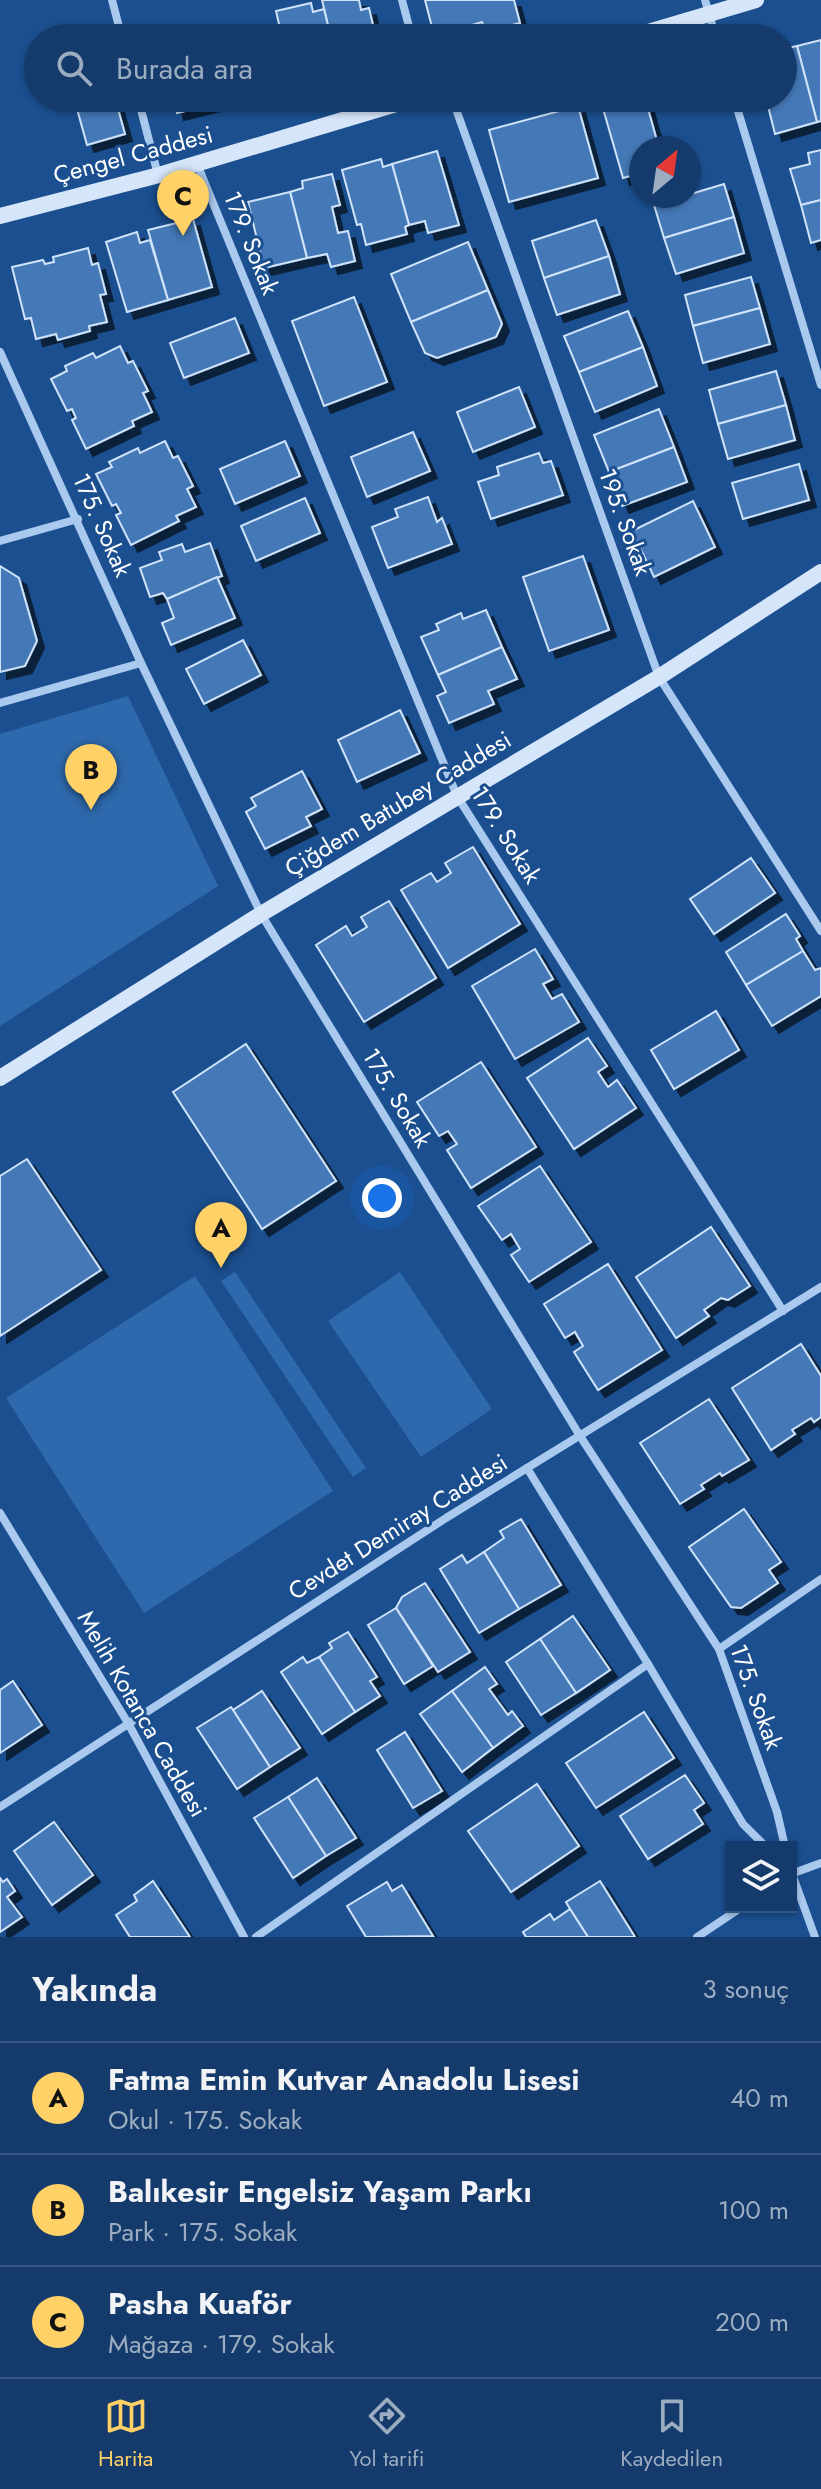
<!DOCTYPE html>
<html lang="tr">
<head>
<meta charset="utf-8">
<style>
  body { margin:0; font-family:Jost,sans-serif; background:#1d4271; color:#f1f3f6 }
  .controls { position:absolute; right:24px; bottom:24px; display:grid; overflow:hidden; border-radius:0px; box-shadow:0 2px 6px #0004 }
  .controls button { width:72px; height:72px; display:grid; place-items:center; padding:0; border:0; border-bottom:2px solid #33557e; background:#143b6b; color:#f1f3f6; font:40px sans-serif }
  .compass { position:absolute; left:629px; top:136px; width:72px; height:72px; border-radius:50%; background:#143b6b; box-shadow:0 2px 6px #0004; rotate:29deg }
  .you { position:absolute; left:382px; top:1198px; width:28px; height:28px; margin:-20px; border:6px solid #fff; border-radius:50%; background:#1a73e8; box-shadow:0 0 0 12px #1a73e833 }
  .badge { display:grid; place-items:center; width:52px; height:52px; border-radius:50%; background:#ffd166; color:#111; font-size:26px; font-weight:700 }
  .pin { position:absolute; translate:-50% -66px; filter:drop-shadow(0 2px 4px #0008) }
  .pin::after { content:''; position:absolute; top:42px; width:28px; height:24px; background:inherit; clip-path:polygon(0 0,100% 0,50% 100%) }
  .list { margin:0; padding:0; list-style:none }
  h2 { display:flex; justify-content:space-between; align-items:center; height:104px; margin:0; padding:0 32px; font-size:34px }
  h2 small { font-size:26px; font-weight:400; color:#9dadc1 }
  .list li { display:grid; grid-template-columns:52px 1fr auto; gap:24px; align-items:center; box-sizing:border-box; height:112px; padding:0 32px; border-top:2px solid #33557e }
  .list b { display:block; font-size:30px; white-space:nowrap }
  .list p { margin:0; font-size:26px; white-space:nowrap; color:#9dadc1 }
  .list em { font-size:26px; font-style:normal; color:#9dadc1 }
  .icon { flex:none; width:44px; height:44px; fill:none; stroke:currentColor; stroke-width:2; stroke-linecap:round; stroke-linejoin:round }
  .map { position:relative; flex:none; width:821px; height:1937px; overflow:hidden }
  .search { position:absolute; background:#143b6b; box-shadow:0 2px 6px #0004; left:24px; right:24px; top:24px; height:88px; display:flex; align-items:center; gap:20px; box-sizing:border-box; padding:0 28px; border-radius:44px; color:#9dadc1; font-size:30px }
  .sheet { height:440px; background:#143b6b }
  nav { display:flex; justify-content:space-around; align-items:center; box-sizing:border-box; height:112px; border-top:2px solid #33557e; background:#143b6b; font-size:22px; color:#9dadc1 }
  nav a { display:grid; justify-items:center; gap:4px }
  nav .on { color:#ffd166 }
  .map>svg:first-child { display:block }
  .green { fill:#2e69ad }
  .building { fill:#4478b7; stroke:#cfe3fa; stroke-width:2; filter:url(#shadow) }
  .lines { fill:none; stroke-linecap:round; stroke-linejoin:round }
  .minor { stroke:#a9c9ee; stroke-width:8 }
  .secondary { stroke:#d6e6fa; stroke-width:16 }
  .labels { text-anchor:middle; stroke-width:6; stroke-linejoin:round; paint-order:stroke }
  .street-label { font-size:24px; fill:#fff; stroke:#1b4f8f }
</style>
</head>
<body>
<div class="map">
<svg width="821" height="1937" viewBox="0 0 821 1937">
  <defs>
    <filter id="shadow"><feDropShadow dx="7" dy="7" stdDeviation="0" flood-color="#0009"/></filter>
  </defs>
  <rect width="100%" height="100%" fill="#1b4f8f"/>
  <g class="green">
    <polygon points="128,696 218,886 0,1026 0,734"/>
    <polygon points="235,1272 366,1468 353,1477 221,1281"/>
    <polygon points="400,1272 492,1409 421,1457 328,1321"/>
    <polygon points="195,1276 333,1491 144,1613 6,1398"/>
  </g>
  <g class="building">
    <polygon points="322,0 359,0 361,10 369,8 376,38 331,38"/>
    <polygon points="425,0 514,0 520,23 485,32 482,22 472,25 475,35 464,38 442,38 439,30 433,31"/>
    <polygon points="311,3 313,12 324,9 331,38 280,38 282,37 276,11"/>
    <polygon points="821,40 821,121 817,122 797,46"/>
    <polygon points="797,46 817,122 775,134 766,98 783,98 783,49"/>
    <polygon points="74,98 115,98 125,134 87,145"/>
    <polygon points="173,98 221,98 222,102 177,113"/>
    <polygon points="626,98 645,98 659,148 641,148 641,173 623,178 602,105"/>
    <polygon points="578,106 598,178 509,202 489,130"/>
    <polygon points="821,150 821,200 801,205 790,169 810,164 808,153"/>
    <polygon points="437,151 459,225 428,233 425,221 409,225 392,164"/>
    <polygon points="381,159 383,167 392,164 409,225 405,227 407,234 366,245 361,224 357,225 342,170"/>
    <polygon points="332,174 340,205 332,207 338,233 348,231 355,261 331,267 327,254 307,258 290,192 303,188 302,181"/>
    <polygon points="724,184 734,217 664,238 654,205"/>
    <polygon points="290,192 307,258 264,268 248,202"/>
    <polygon points="821,200 821,240 811,243 801,205"/>
    <polygon points="734,217 744,253 676,274 664,238"/>
    <polygon points="193,219 212,287 168,300 148,230"/>
    <polygon points="596,220 609,256 544,278 532,241"/>
    <polygon points="137,232 140,243 150,240 168,300 127,312 106,242"/>
    <polygon points="468,242 488,290 411,322 391,274"/>
    <polygon points="88,248 92,265 98,263 106,294 100,295 107,322 89,326 90,331 58,340 56,334 36,339 31,318 25,319 12,267 43,260 45,264 54,262 53,257"/>
    <polygon points="609,256 620,294 557,315 544,278"/>
    <polygon points="751,277 760,308 693,326 685,295"/>
    <polygon points="488,290 502,324 496,337 437,358 425,353 411,322"/>
    <polygon points="354,297 387,382 324,406 292,321"/>
    <polygon points="760,308 770,344 703,363 693,326"/>
    <polygon points="628,311 643,347 579,372 564,336"/>
    <polygon points="235,318 249,353 184,378 170,343"/>
    <polygon points="120,346 128,363 133,361 148,391 143,393 152,412 132,421 134,426 86,449 72,420 76,418 72,409 67,411 51,379 67,371 65,366 93,353 96,358"/>
    <polygon points="643,347 657,386 595,412 579,372"/>
    <polygon points="776,371 786,405 718,424 709,390"/>
    <polygon points="519,387 535,427 473,452 457,412"/>
    <polygon points="786,405 795,440 728,459 718,424"/>
    <polygon points="659,409 674,447 609,472 594,435"/>
    <polygon points="413,432 430,471 367,497 351,457"/>
    <polygon points="165,441 173,458 178,456 193,486 187,489 196,507 176,516 179,521 131,545 116,515 121,513 116,504 112,506 96,474 112,467 109,462 138,448 140,453"/>
    <polygon points="285,441 300,476 235,504 220,469"/>
    <polygon points="674,447 687,482 622,506 609,472"/>
    <polygon points="539,453 543,463 551,461 563,495 491,519 478,482 499,475 497,467"/>
    <polygon points="799,464 809,500 743,519 732,483"/>
    <polygon points="428,497 437,522 442,518 452,544 388,568 372,527 398,517 395,509"/>
    <polygon points="305,498 320,533 256,561 241,526"/>
    <polygon points="693,501 715,547 654,577 632,531"/>
    <polygon points="210,543 222,576 167,599 163,593 150,597 140,568 162,560 159,552 182,544 185,552"/>
    <polygon points="583,556 609,630 549,651 523,577"/>
    <polygon points="0,566 19,578 37,641 25,666 0,672"/>
    <polygon points="217,577 235,618 171,645 162,623 174,618 167,599"/>
    <polygon points="486,610 502,647 438,675 421,637 439,630 436,624 461,613 463,619"/>
    <polygon points="243,640 261,675 204,704 186,669"/>
    <polygon points="502,647 517,679 488,691 494,704 449,723 437,696 446,692 438,675"/>
    <polygon points="400,710 420,753 357,782 338,740"/>
    <polygon points="302,771 322,809 306,817 311,826 265,849 246,812 256,806 251,798"/>
    <polygon points="473,847 520,924 448,968 401,890 431,873 437,882 451,873 445,863"/>
    <polygon points="751,858 775,893 714,934 690,899"/>
    <polygon points="389,901 436,978 364,1022 316,945 346,926 352,936 367,927 361,917"/>
    <polygon points="786,914 800,936 796,939 803,951 746,985 726,952"/>
    <polygon points="535,949 553,979 543,984 552,999 562,994 579,1022 515,1059 472,986"/>
    <polygon points="803,951 815,970 821,968 821,996 772,1026 746,985"/>
    <polygon points="716,1011 739,1050 674,1089 651,1050"/>
    <polygon points="588,1038 607,1066 598,1072 608,1087 617,1080 636,1108 574,1149 527,1078"/>
    <polygon points="246,1044 336,1181 262,1229 173,1092"/>
    <polygon points="481,1062 536,1147 471,1188 447,1150 457,1144 448,1131 439,1136 417,1102"/>
    <polygon points="27,1159 101,1270 0,1336 0,1176"/>
    <polygon points="540,1166 591,1242 529,1282 511,1255 520,1249 511,1234 502,1240 478,1206"/>
    <polygon points="711,1227 750,1286 728,1300 721,1298 704,1310 709,1316 676,1338 636,1277"/>
    <polygon points="608,1264 662,1350 598,1390 574,1352 583,1346 575,1332 565,1338 544,1304"/>
    <polygon points="801,1344 821,1376 821,1417 814,1422 811,1418 792,1430 795,1434 771,1450 732,1388"/>
    <polygon points="709,1399 749,1460 722,1476 720,1473 701,1485 704,1489 680,1504 640,1443"/>
    <polygon points="744,1509 781,1562 769,1570 778,1583 741,1608 731,1607 689,1547"/>
    <polygon points="521,1519 561,1585 519,1609 484,1552 504,1538 500,1531"/>
    <polygon points="484,1552 519,1609 479,1633 440,1569 462,1555 467,1563"/>
    <polygon points="425,1583 470,1652 438,1672 396,1608 402,1597"/>
    <polygon points="396,1608 433,1666 404,1684 368,1625"/>
    <polygon points="573,1616 610,1670 576,1693 540,1639"/>
    <polygon points="348,1632 377,1677 370,1681 380,1696 355,1712 319,1657 332,1648 329,1643"/>
    <polygon points="540,1639 576,1693 541,1715 506,1662"/>
    <polygon points="303,1657 307,1663 319,1657 355,1712 322,1734 281,1672"/>
    <polygon points="485,1667 497,1684 489,1689 508,1715 512,1711 523,1726 493,1748 452,1691"/>
    <polygon points="13,1681 42,1725 0,1753 0,1690"/>
    <polygon points="262,1691 300,1748 270,1767 233,1710"/>
    <polygon points="452,1691 493,1748 462,1772 420,1714"/>
    <polygon points="231,1707 270,1767 237,1789 197,1728"/>
    <polygon points="644,1712 674,1758 596,1808 566,1763"/>
    <polygon points="405,1732 442,1791 413,1808 377,1750"/>
    <polygon points="685,1775 704,1803 694,1810 703,1824 648,1859 620,1816"/>
    <polygon points="317,1778 356,1838 326,1856 288,1797"/>
    <polygon points="537,1784 579,1846 511,1892 468,1831"/>
    <polygon points="288,1797 326,1856 293,1878 254,1818"/>
    <polygon points="54,1822 93,1875 52,1905 14,1851"/>
    <polygon points="0,1878 3,1882 7,1879 15,1891 7,1897 22,1917 0,1932"/>
    <polygon points="153,1881 190,1937 130,1937 116,1915 137,1901 134,1895"/>
    <polygon points="600,1881 635,1937 588,1937 570,1909 566,1902"/>
    <polygon points="387,1882 392,1891 402,1885 433,1936 366,1937 347,1906"/>
    <polygon points="570,1909 588,1937 526,1937 523,1932 550,1914 554,1920"/>
  </g>
  <g class="lines">
    <g class="minor">
      <polyline points="112,0 122,38"/>
      <polyline points="402,0 412,38"/>
      <polyline points="705,0 716,38"/>
      <polyline points="138,98 158,175"/>
      <polyline points="452,98 659,677 821,931"/>
      <polyline points="734,98 821,385"/>
      <polyline points="197,164 457,796 783,1311"/>
      <polyline points="0,352 141,663 261,914 580,1436 719,1649 777,1812 785,1847"/>
      <polyline points="0,541 78,519"/>
      <polyline points="0,703 141,663"/>
      <polyline points="527,1468 648,1664 743,1824 766,1847"/>
      <polyline points="0,1513 128,1723 244,1937"/>
      <polyline points="719,1649 821,1579"/>
      <polyline points="0,1807 446,1518 821,1287"/>
      <polyline points="791,1871 815,1937"/>
      <polyline points="791,1874 821,1863"/>
      <polyline points="256,1937 648,1664"/>
      <polyline points="697,1937 742,1907"/>
    </g>
    <g class="secondary">
      <polyline points="628,38 756,0"/>
      <polyline points="0,216 159,175 416,98"/>
      <polyline points="0,1078 261,914 659,677 821,572"/>
    </g>
  </g>
  <g class="labels">
    <g class="street-label">
      <text transform="translate(133 155) rotate(-15)" y="8">Çengel Caddesi</text>
      <text transform="translate(251 243) rotate(68)" y="8">179. Sokak</text>
      <text transform="translate(625 522) rotate(70)" y="8">195. Sokak</text>
      <text transform="translate(102 525) rotate(66)" y="8">175. Sokak</text>
      <text transform="translate(398 804) rotate(-31)" y="8">Çiğdem Batubey Caddesi</text>
      <text transform="translate(506 835) rotate(58)" y="8">179. Sokak</text>
      <text transform="translate(397 1098) rotate(59)" y="8">175. Sokak</text>
      <text transform="translate(398 1527) rotate(-32)" y="8">Cevdet Demiray Caddesi</text>
      <text transform="translate(756 1697) rotate(70)" y="8">175. Sokak</text>
      <text transform="translate(142 1714) rotate(60)" y="8">Melih Kotanca Caddesi</text>
    </g>
  </g>
</svg>
<div class="controls">
<button><svg class="icon" aria-label="layers" viewBox="0 0 24 24"><path d="M12 4l9 5-9 5-9-5zM3 14l9 5 9-5"/></svg></button>
</div>
<svg class="compass" viewBox="-18 -18 36 36"><path d="M0-13l5 13h-10z" fill="#e53935"/><path d="M0 13l5-13h-10z" fill="#9dadc1"/></svg>
<div class="you"></div>
<div class="pin badge" style="left:221px;top:1268px">A</div>
<div class="pin badge" style="left:91px;top:810px">B</div>
<div class="pin badge" style="left:183px;top:236px">C</div>
<div class="search"><svg class="icon" aria-label="search" viewBox="0 0 24 24"><circle cx="10" cy="10" r="6"/><path d="M15 15l6 6"/></svg>Burada ara</div>
</div>
<section class="sheet">
<h2>Yakında<small>3 sonuç</small></h2>
<ul class="list">
<li><span class="badge">A</span><div><b>Fatma Emin Kutvar Anadolu Lisesi</b><p>Okul · 175. Sokak</p></div><em>40 m</em></li>
<li><span class="badge">B</span><div><b>Balıkesir Engelsiz Yaşam Parkı</b><p>Park · 175. Sokak</p></div><em>100 m</em></li>
<li><span class="badge">C</span><div><b>Pasha Kuaför</b><p>Mağaza · 179. Sokak</p></div><em>200 m</em></li>
</ul>
</section>
<nav>
<a class="on"><svg class="icon" aria-label="map" viewBox="0 0 24 24"><path d="M3 6l6-2 6 2 6-2v14l-6 2-6-2-6 2zM9 4v14M15 6v14"/></svg>Harita</a>
<a><svg class="icon" aria-label="directions" viewBox="0 0 24 24"><path d="M12 3l9 9-9 9-9-9zM9 14v-3h6M13 9l2 2-2 2"/></svg>Yol tarifi</a>
<a><svg class="icon" aria-label="saved" viewBox="0 0 24 24"><path d="M7 4h10v16l-5-4-5 4z"/></svg>Kaydedilen</a>
</nav>
</body>
</html>
